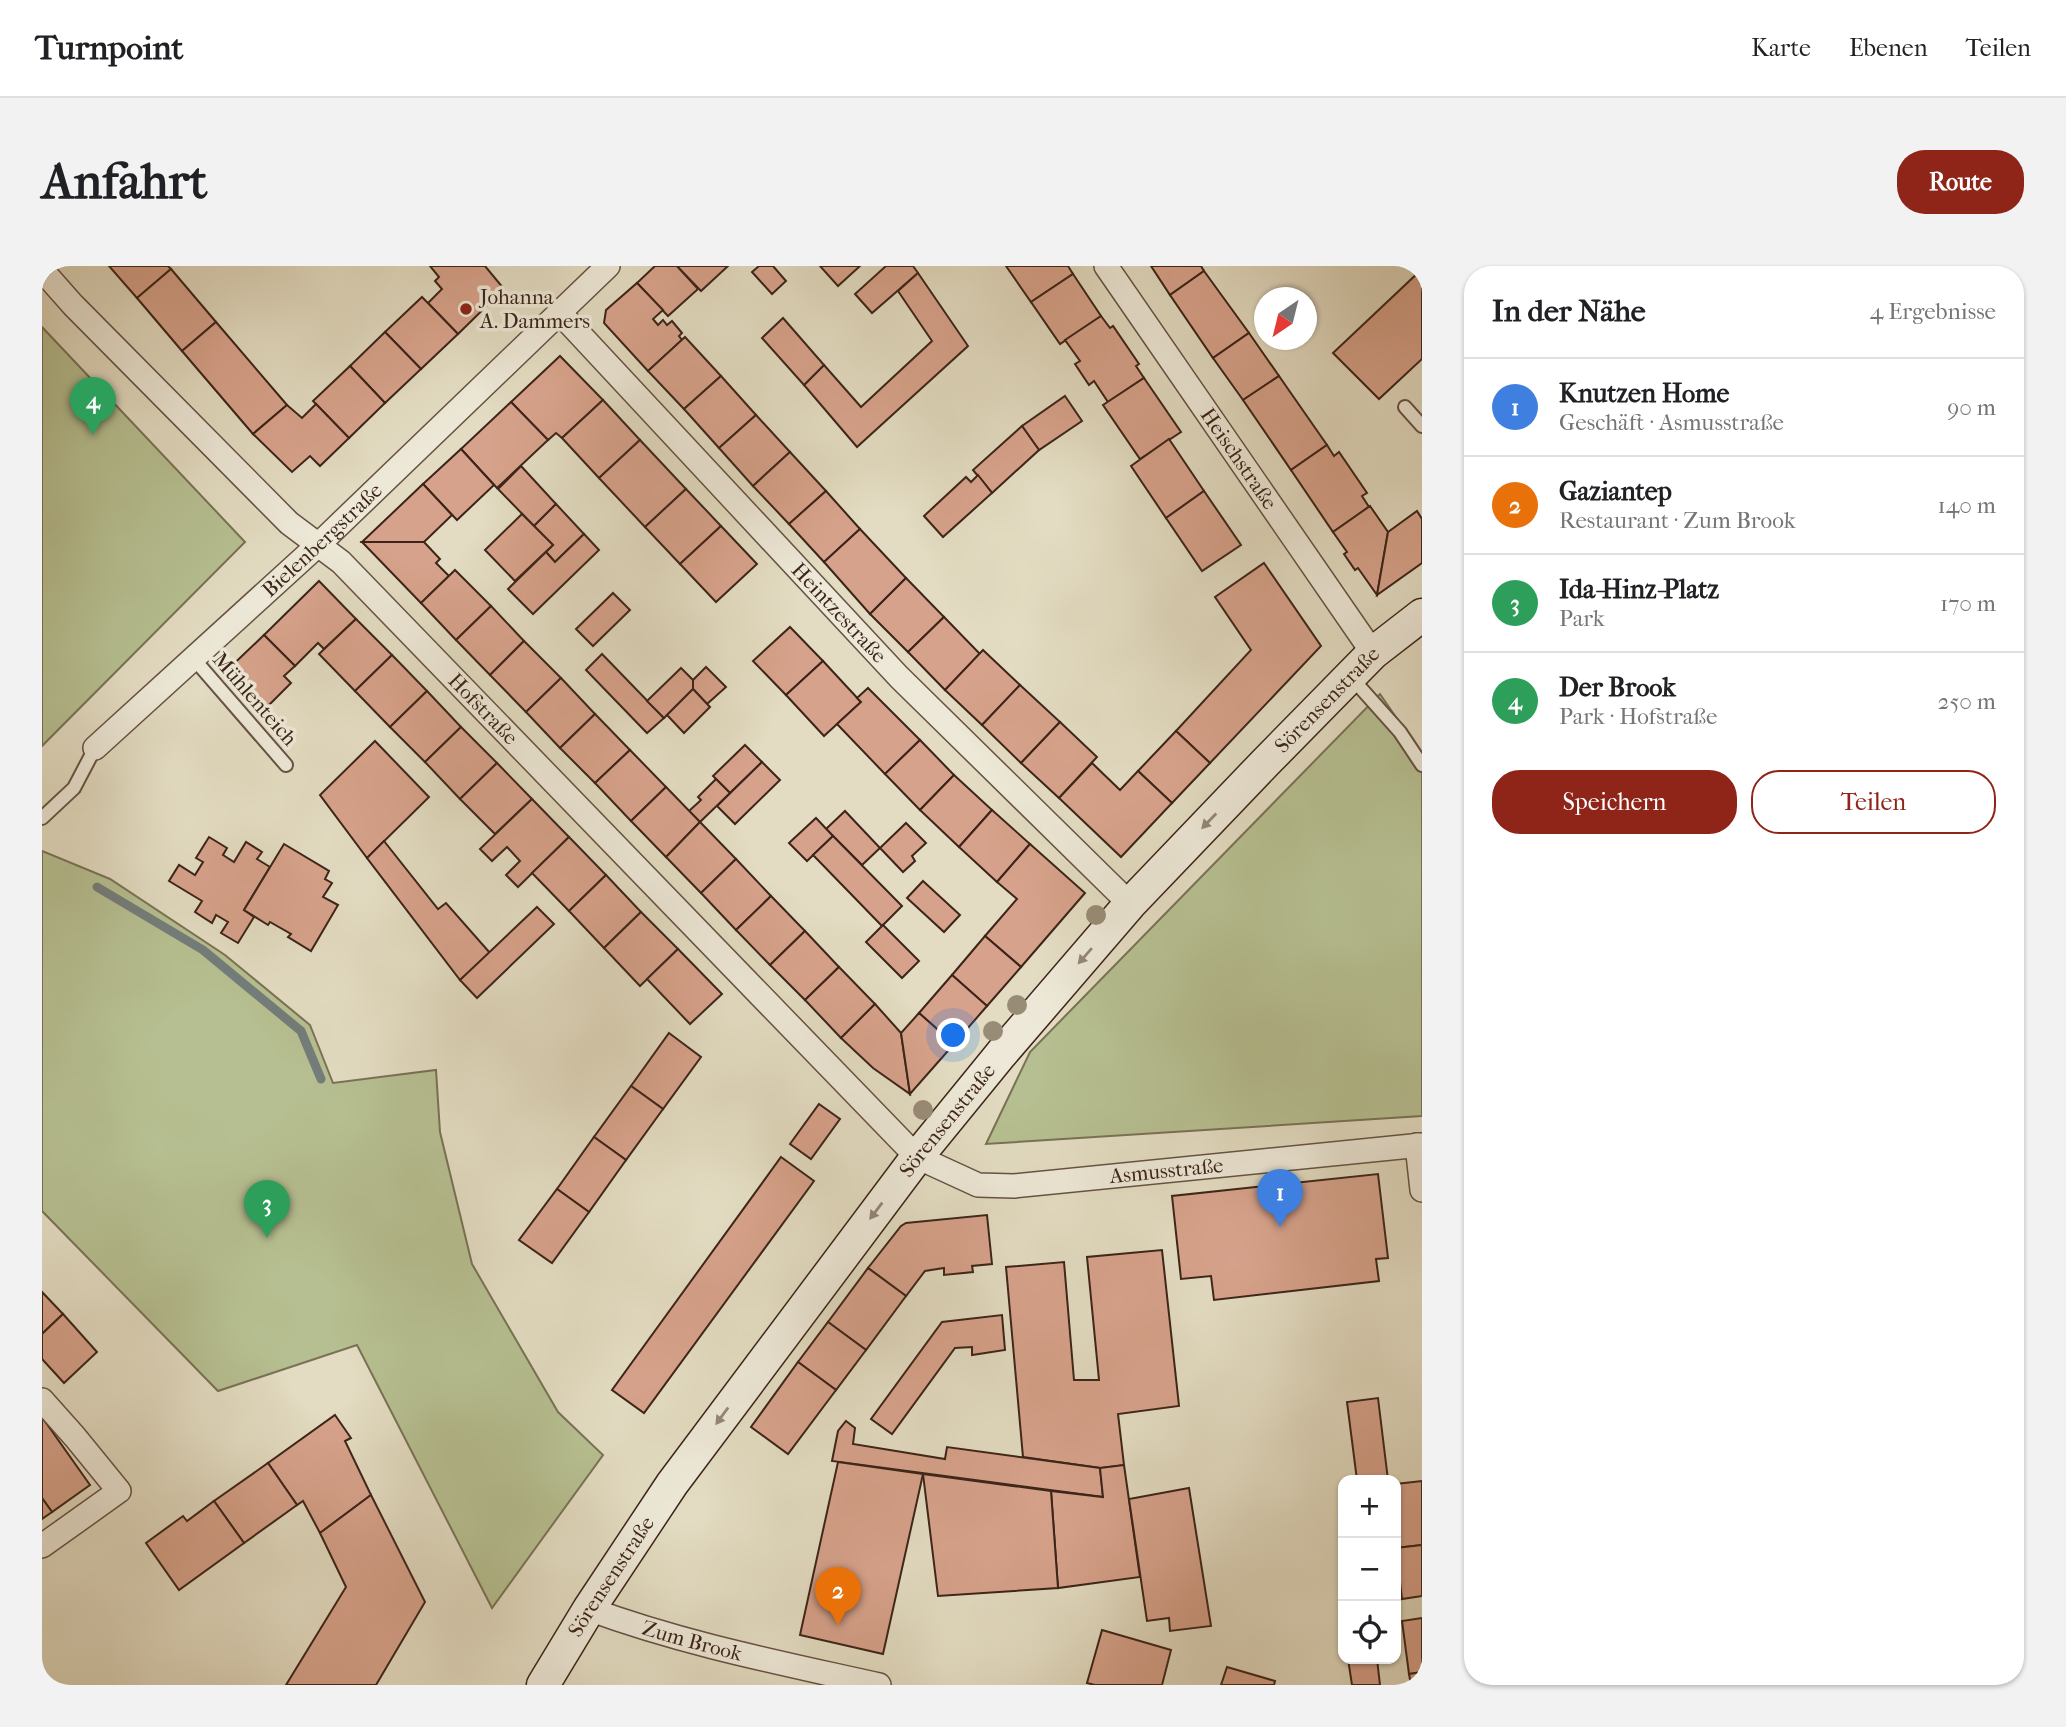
<!DOCTYPE html>
<html lang="de">
<head>
<meta charset="utf-8">
<style>
  body { margin:0; font-family:"IM FELL French Canon",serif; background:#f2f2f2; color:#202124 }
  .controls { position:absolute; right:21px; bottom:21px; display:grid; overflow:hidden; border-radius:14px; box-shadow:0 2px 5px #0004 }
  .controls button { width:63px; height:63px; display:grid; place-items:center; padding:0; border:0; border-bottom:2px solid #e0e0e0; background:#fff; color:#202124; font:35px sans-serif }
  .compass { position:absolute; left:1212px; top:21px; width:63px; height:63px; border-radius:50%; background:#fff; box-shadow:0 2px 5px #0004; rotate:215deg }
  .you { position:absolute; left:912px; top:770px; width:24px; height:24px; margin:-18px; border:5px solid #fff; border-radius:50%; background:#1a73e8; box-shadow:0 0 0 10px #1a73e833 }
  .badge { display:grid; place-items:center; width:46px; height:46px; border-radius:50%; background:#8f2418; color:#fff; font-size:23px; font-weight:700 }
  .pin { position:absolute; translate:-50% -58px; filter:drop-shadow(0 2px 4px #0008) }
  .pin::after { content:''; position:absolute; top:37px; width:24px; height:21px; background:inherit; clip-path:polygon(0 0,100% 0,50% 100%) }
  .list { margin:0; padding:0; list-style:none }
  h2 { display:flex; justify-content:space-between; align-items:center; height:91px; margin:0; padding:0 28px; font-size:30px }
  h2 small { font-size:23px; font-weight:400; color:#757577 }
  .list li { display:grid; grid-template-columns:46px 1fr auto; gap:21px; align-items:center; box-sizing:border-box; height:98px; padding:0 28px; border-top:2px solid #e0e0e0 }
  .list b { display:block; font-size:26px; white-space:nowrap }
  .list p { margin:0; font-size:23px; white-space:nowrap; color:#757577 }
  .list em { font-size:23px; font-style:normal; color:#757577 }
  .actions { display:flex; gap:14px; padding:21px 28px }
  .actions a { flex:1; padding:16px 0; border:2px solid #8f2418; border-radius:28px; text-align:center; font-size:24px; color:#8f2418 }
  .actions .main { background:#8f2418; color:#fff }
  .icon { flex:none; width:38px; height:38px; fill:none; stroke:currentColor; stroke-width:2; stroke-linecap:round; stroke-linejoin:round }
  .map { position:relative; flex:none; width:1380px; height:1419px; overflow:hidden; border-radius:28px }
  header { display:flex; align-items:center; gap:42px; box-sizing:border-box; height:98px; padding:0 35px; background:#fff; border-bottom:2px solid #e0e0e0 }
  header strong { font-size:33px }
  nav { display:flex; gap:38px; margin-inline-start:auto; font-size:24px }
  .intro { display:flex; align-items:center; justify-content:space-between; box-sizing:border-box; height:168px; padding:0 42px }
  h1 { margin:0; font-size:49px }
  .button { padding:18px 32px; border-radius:28px; background:#8f2418; color:#fff; font-size:24px; font-weight:700 }
  main { display:flex; gap:42px; padding:0 42px }
  aside { flex:1; background:#fff; border-radius:28px; box-shadow:0 2px 5px #0004 }
  .map>svg:first-child { display:block }
  .green { fill:#b6bf91; stroke:#797255; stroke-width:2 }
  .lines { fill:none; stroke-linecap:round; stroke-linejoin:round }
  .stream { stroke:#737d7b; stroke-width:9 }
  .building { fill:#d7a28b; stroke:#3c2419; stroke-width:2 }
  .service-casing { stroke:#665243; stroke-width:16 }
  .minor-casing { stroke:#665243; stroke-width:26 }
  .secondary-casing { stroke:#3c2419; stroke-width:35 }
  .service { stroke:#ede8d7; stroke-width:12 }
  .minor { stroke:#ede8d7; stroke-width:23 }
  .secondary { stroke:#ede8d7; stroke-width:32 }
  .tree { fill:#988c76 }
  .oneway { fill:#948678 }
  .poi-dot { fill:#8f2418; stroke:#ede8d7; stroke-width:2.5 }
  .labels { text-anchor:middle; stroke-width:7; stroke-linejoin:round; paint-order:stroke }
  .poi-label { font-size:21px; fill:#3c2419; stroke:#ede8d7; text-anchor:start }
  .street-label { font-size:21px; fill:#3c2419; stroke:#ede8d7 }
</style>
</head>
<body>
<header>
<strong>Turnpoint</strong>
<nav><a>Karte</a><a>Ebenen</a><a>Teilen</a></nav>
</header>
<div class="intro"><h1>Anfahrt</h1><a class="button">Route</a></div>
<main>
<div class="map">
<svg width="1380" height="1419" viewBox="0 0 1380 1419">
  <rect width="100%" height="100%" fill="#e3dcc2"/>
  <filter id="stains"><feTurbulence type="fractalNoise" baseFrequency=".00286" numOctaves="4"/><feColorMatrix values="0 0 0 0 .2 0 0 0 0 .09 0 0 0 0 .02 0 0 0 .5 -.17"/></filter>
  <radialGradient id="worn" r=".72"><stop offset=".6" stop-color="#630" stop-opacity="0"/><stop offset="1" stop-color="#630" stop-opacity=".3"/></radialGradient>
  <g class="green">
    <polygon points="0,61 203,276 0,480"/>
    <polygon points="1338,428 1380,489 1380,850 944,878 988,786"/>
    <polygon points="0,585 68,613 183,689 268,759 291,817 394,804 398,866 430,998 516,1146 561,1189 450,1342 315,1079 176,1125 0,945"/>
  </g>
  <g class="lines">
    <polyline class="stream" points="55,621 161,684 259,765 279,813"/>
  </g>
  <g class="building">
    <polygon points="67,0 126,0 129,3 95,32"/>
    <polygon points="388,0 443,0 462,23 416,68 386,37 400,23 393,15 397,11"/>
    <polygon points="613,0 635,0 656,23 626,50 595,17"/>
    <polygon points="635,0 686,0 659,25"/>
    <polygon points="717,0 731,0 744,15 730,28 710,6"/>
    <polygon points="778,0 818,0 796,20"/>
    <polygon points="844,0 871,0 876,7 830,47 813,28"/>
    <polygon points="964,0 1026,0 1031,8 989,36"/>
    <polygon points="1109,0 1159,0 1162,5 1128,29"/>
    <polygon points="129,3 174,56 140,85 95,32"/>
    <polygon points="1380,3 1380,93 1337,133 1291,87"/>
    <polygon points="1162,5 1207,67 1171,92 1128,29"/>
    <polygon points="876,7 926,80 815,181 762,119 782,99 819,141 890,75 856,25"/>
    <polygon points="1031,8 1059,50 1018,78 989,36"/>
    <polygon points="595,17 621,44 611,53 616,59 621,54 625,59 630,55 640,67 637,70 640,74 606,105 562,57 564,44"/>
    <polygon points="380,31 416,68 379,103 343,66"/>
    <polygon points="1059,50 1068,62 1071,60 1097,98 1094,100 1102,112 1066,136 1052,115 1047,119 1033,98 1038,95 1023,74"/>
    <polygon points="741,52 782,99 762,119 720,72"/>
    <polygon points="174,56 245,139 211,168 140,85"/>
    <polygon points="343,66 379,103 343,137 308,100"/>
    <polygon points="1207,67 1237,110 1201,134 1171,92"/>
    <polygon points="643,71 679,110 642,143 606,105"/>
    <polygon points="518,90 561,134 520,172 514,167 506,174 469,136"/>
    <polygon points="308,100 343,137 307,172 271,135"/>
    <polygon points="679,110 714,149 677,182 642,143"/>
    <polygon points="1237,110 1285,179 1249,204 1201,134"/>
    <polygon points="1102,112 1139,166 1098,193 1061,139"/>
    <polygon points="1023,130 1040,155 997,184 980,160"/>
    <polygon points="561,134 598,174 557,212 520,172"/>
    <polygon points="469,136 506,174 455,222 419,183"/>
    <polygon points="274,138 307,172 278,200 268,190 250,206 211,168 245,139 260,152"/>
    <polygon points="714,149 748,186 711,220 677,182"/>
    <polygon points="980,160 997,184 950,227 931,204"/>
    <polygon points="1127,173 1162,225 1124,252 1089,200"/>
    <polygon points="598,174 644,223 603,261 557,212"/>
    <polygon points="1285,179 1292,190 1297,186 1325,227 1320,230 1327,241 1291,266 1249,204"/>
    <polygon points="419,183 452,219 415,254 381,218"/>
    <polygon points="748,186 784,225 747,258 711,220"/>
    <polygon points="479,200 514,238 492,260 456,223"/>
    <polygon points="936,209 950,227 901,271 882,250 924,211 929,216"/>
    <polygon points="381,218 410,249 382,276 320,276"/>
    <polygon points="644,223 679,260 638,298 603,261"/>
    <polygon points="784,225 818,263 782,296 747,258"/>
    <polygon points="1162,225 1199,279 1160,305 1124,252"/>
    <polygon points="514,238 542,268 513,296 504,286 511,279 492,260"/>
    <polygon points="1328,240 1346,266 1335,329 1316,302 1313,304 1302,288 1305,286 1291,266"/>
    <polygon points="1375,245 1380,253 1380,297 1335,329 1346,266"/>
    <polygon points="480,248 511,279 473,315 443,284"/>
    <polygon points="679,260 715,298 674,336 638,298"/>
    <polygon points="818,263 864,312 828,348 782,296"/>
    <polygon points="542,268 557,284 491,348 466,323 504,286 513,296"/>
    <polygon points="320,276 382,276 398,293 394,297 407,310 379,337"/>
    <polygon points="1222,297 1279,380 1168,497 1134,465 1209,384 1173,331"/>
    <polygon points="413,304 449,340 414,374 379,337"/>
    <polygon points="864,312 902,351 866,386 828,348"/>
    <polygon points="277,315 314,353 282,383 276,377 253,400 222,369"/>
    <polygon points="571,327 588,344 551,380 534,363"/>
    <polygon points="449,340 482,375 448,409 414,374"/>
    <polygon points="902,351 938,388 903,424 866,386"/>
    <polygon points="314,353 350,389 313,425 277,388"/>
    <polygon points="748,361 781,395 744,429 711,395"/>
    <polygon points="222,369 253,400 242,410 249,417 219,447 181,408"/>
    <polygon points="482,375 519,412 484,446 448,409"/>
    <polygon points="941,384 978,419 940,459 903,424"/>
    <polygon points="560,388 622,452 605,467 544,404"/>
    <polygon points="350,389 385,425 348,461 313,425"/>
    <polygon points="781,395 819,436 782,470 744,429"/>
    <polygon points="664,401 684,421 665,438 651,423 651,414"/>
    <polygon points="639,402 651,414 651,423 622,452 605,435"/>
    <polygon points="519,412 553,448 518,482 484,446"/>
    <polygon points="978,419 1018,456 979,497 940,459"/>
    <polygon points="826,422 878,474 843,508 795,458 819,436 815,432"/>
    <polygon points="651,423 668,441 642,467 625,449"/>
    <polygon points="385,425 419,461 383,496 348,461"/>
    <polygon points="553,448 588,484 553,517 518,482"/>
    <polygon points="1018,456 1055,491 1017,532 979,497"/>
    <polygon points="419,461 455,497 418,533 383,496"/>
    <polygon points="1134,465 1168,497 1130,537 1096,505"/>
    <polygon points="878,474 912,509 878,544 843,508"/>
    <polygon points="333,475 387,531 325,592 278,529"/>
    <polygon points="703,479 720,496 688,527 671,510"/>
    <polygon points="588,484 624,521 589,555 553,517"/>
    <polygon points="720,496 738,514 693,558 675,540"/>
    <polygon points="455,497 490,533 453,568 418,533"/>
    <polygon points="1050,497 1078,524 1096,505 1130,537 1079,591 1017,532"/>
    <polygon points="912,509 950,544 917,581 878,544"/>
    <polygon points="674,513 688,527 658,556 647,545 659,534 656,531"/>
    <polygon points="624,521 658,556 624,591 589,555"/>
    <polygon points="490,533 527,571 476,621 464,609 478,595 465,581 450,595 438,583"/>
    <polygon points="950,544 988,578 955,616 917,581"/>
    <polygon points="803,545 838,582 820,599 784,563"/>
    <polygon points="774,552 791,570 765,595 747,577"/>
    <polygon points="658,556 694,593 659,627 624,591"/>
    <polygon points="864,557 884,577 870,590 873,595 861,606 838,582"/>
    <polygon points="791,570 860,640 840,660 771,589"/>
    <polygon points="167,571 185,582 181,589 192,596 204,576 220,586 215,593 228,601 202,644 212,651 196,677 179,667 186,656 174,649 170,657 153,646 160,635 127,615 137,599 153,609 161,596 154,592"/>
    <polygon points="527,571 564,609 527,645 490,607"/>
    <polygon points="342,575 396,643 404,637 448,687 418,714 325,592"/>
    <polygon points="242,578 287,605 283,613 290,617 281,631 296,639 269,685 246,671 249,668 228,656 226,659 202,644"/>
    <polygon points="988,578 1043,627 979,701 943,670 975,633 955,616"/>
    <polygon points="694,593 729,630 694,664 659,627"/>
    <polygon points="564,609 599,646 562,682 527,645"/>
    <polygon points="881,615 918,649 902,666 865,632"/>
    <polygon points="729,630 763,665 728,699 694,664"/>
    <polygon points="495,641 512,658 435,732 418,714"/>
    <polygon points="599,646 636,683 598,720 562,682"/>
    <polygon points="841,659 877,695 860,712 824,676"/>
    <polygon points="763,665 797,701 763,734 728,699"/>
    <polygon points="943,670 979,701 945,740 910,709"/>
    <polygon points="636,683 680,728 648,758 605,713"/>
    <polygon points="797,701 833,738 799,772 763,734"/>
    <polygon points="910,709 945,740 912,778 877,747"/>
    <polygon points="833,738 859,767 868,828 831,802 799,772"/>
    <polygon points="877,747 912,778 868,828 859,767"/>
    <polygon points="627,767 659,791 621,843 589,820"/>
    <polygon points="589,820 621,843 584,894 552,871"/>
    <polygon points="777,838 798,853 769,893 748,878"/>
    <polygon points="552,871 584,894 547,946 515,923"/>
    <polygon points="739,891 772,915 602,1147 570,1124"/>
    <polygon points="1336,908 1346,992 1334,993 1337,1015 1172,1034 1169,1010 1139,1013 1130,930"/>
    <polygon points="515,923 547,946 510,997 477,974"/>
    <polygon points="945,949 950,998 930,1000 931,1006 902,1009 902,1002 883,1005 864,1030 826,1002 859,960 864,957"/>
    <polygon points="1120,984 1137,1140 1076,1148 1082,1199 1058,1202 981,1191 964,1001 1022,996 1032,1114 1057,1114 1045,991"/>
    <polygon points="826,1002 864,1030 824,1084 786,1056"/>
    <polygon points="0,1026 21,1048 0,1068"/>
    <polygon points="21,1048 55,1086 22,1117 0,1093 0,1068"/>
    <polygon points="960,1049 963,1084 930,1089 930,1081 913,1082 850,1168 829,1153 900,1056"/>
    <polygon points="786,1056 824,1084 794,1124 756,1096"/>
    <polygon points="756,1096 794,1124 746,1188 709,1161"/>
    <polygon points="1336,1132 1346,1214 1315,1214 1305,1136"/>
    <polygon points="293,1149 309,1172 303,1175 329,1229 278,1267 261,1235 255,1239 226,1197"/>
    <polygon points="0,1151 48,1219 10,1246 0,1232"/>
    <polygon points="804,1155 813,1162 811,1178 903,1193 905,1181 1058,1202 1061,1231 790,1195 796,1165"/>
    <polygon points="796,1196 881,1208 841,1388 758,1369"/>
    <polygon points="226,1197 255,1239 202,1277 172,1235"/>
    <polygon points="1082,1199 1098,1311 1016,1322 1009,1225 1061,1231 1058,1202"/>
    <polygon points="881,1208 1009,1225 1016,1322 896,1330"/>
    <polygon points="1380,1215 1380,1279 1354,1282 1354,1218"/>
    <polygon points="1147,1222 1169,1360 1128,1365 1127,1352 1105,1355 1087,1233"/>
    <polygon points="329,1229 383,1336 334,1419 244,1419 304,1321 278,1267"/>
    <polygon points="0,1232 10,1246 0,1253"/>
    <polygon points="172,1235 202,1277 137,1324 104,1277 141,1250 145,1255"/>
    <polygon points="1380,1279 1380,1330 1360,1333 1354,1282"/>
    <polygon points="1380,1352 1380,1406 1367,1408 1360,1355"/>
    <polygon points="1060,1364 1129,1384 1120,1419 1053,1419 1045,1417"/>
    <polygon points="1306,1393 1335,1393 1338,1419 1310,1419"/>
    <polygon points="1185,1401 1233,1415 1232,1419 1179,1419"/>
    <polygon points="1380,1406 1380,1419 1369,1419 1367,1408"/>
  </g>
  <g class="lines">
    <defs>
      <g id="service">
        <polyline points="1363,141 1380,160"/>
        <polyline points="152,393 244,499"/>
        <polyline points="1308,410 1358,466 1380,499"/>
        <polyline points="0,552 32,522 53,482"/>
      </g>
      <g id="minor">
        <path id="s1" d="M1064,0L1331,387"/>
        <path id="s2" d="M0,4L31,39L247,257L299,296L875,891L936,919L972,920L1380,879"/>
        <path id="s3" d="M517,46L857,411L1088,638"/>
        <path id="s4" d="M53,482L276,279L566,0"/>
        <polyline points="1375,879 1380,924"/>
        <polyline points="0,1134 33,1171 77,1225 0,1280"/>
        <path id="s5" d="M547,1343C642,1378 739,1397 837,1419"/>
      </g>
      <g id="secondary">
        <path id="s6" d="M501,1419L547,1343L630,1218L875,891L959,788L1088,638L1223,497L1331,387L1380,349"/>
      </g>
    </defs>
    <use href="#service" class="service-casing"/>
    <use href="#minor" class="minor-casing"/>
    <use href="#secondary" class="secondary-casing"/>
    <use href="#service" class="service"/>
    <use href="#minor" class="minor"/>
    <use href="#secondary" class="secondary"/>
  </g>
  <g class="tree">
    <circle cx="1054" cy="649" r="10"/>
    <circle cx="975" cy="739" r="10"/>
    <circle cx="951" cy="765" r="10"/>
    <circle cx="881" cy="844" r="10"/>
  </g>
  <defs><path id="oneway-solid" d="M-6-.8H1V-3.2L6.5 0L1 3.2V.8H-6Z" transform="scale(1.75)"/></defs>
  <g class="oneway">
    <use href="#oneway-solid" transform="translate(1167 555) rotate(134)"/>
    <use href="#oneway-solid" transform="translate(1043 690) rotate(131)"/>
    <use href="#oneway-solid" transform="translate(834 945) rotate(127)"/>
    <use href="#oneway-solid" transform="translate(680 1150) rotate(126)"/>
  </g>
  <circle class="poi-dot" cx="424" cy="43" r="7"/>
  <g class="labels">
    <g class="poi-label">
      <text x="438" y="38">Johanna<tspan x="438" dy="24">A. Dammers</tspan></text>
    </g>
    <g class="street-label">
      <text dy="7" stroke="none"><textPath href="#s1" startOffset="234">Heischstraße</textPath></text>
      <text dy="7" stroke="none"><textPath href="#s4" startOffset="308">Bielenbergstraße</textPath></text>
      <text dy="7" stroke="none"><textPath href="#s3" startOffset="411">Heintzestraße</textPath></text>
      <text transform="translate(213 433) rotate(49)" y="7">Mühlenteich</text>
      <text dy="7" stroke="none"><textPath href="#s6" startOffset="1262">Sörensenstraße</textPath></text>
      <text dy="7" stroke="none"><textPath href="#s2" startOffset="623">Hofstraße</textPath></text>
      <text dy="7" stroke="none"><textPath href="#s6" startOffset="695">Sörensenstraße</textPath></text>
      <text dy="7" stroke="none"><textPath href="#s2" startOffset="1503">Asmusstraße</textPath></text>
      <text dy="7" stroke="none"><textPath href="#s6" startOffset="128">Sörensenstraße</textPath></text>
      <text dy="7" stroke="none"><textPath href="#s5" startOffset="108">Zum Brook</textPath></text>
    </g>
  </g>
  <rect width="100%" height="100%" filter="url(#stains)"/>
  <rect width="100%" height="100%" fill="url(#worn)"/>
</svg>
<div class="controls">
<button>+</button>
<button>−</button>
<button><svg class="icon" aria-label="locate" viewBox="0 0 24 24"><circle cx="12" cy="12" r="6"/><path d="M12 2v4M12 18v4M2 12h4M18 12h4"/></svg></button>
</div>
<svg class="compass" viewBox="-18 -18 36 36"><path d="M0-13l5 13h-10z" fill="#e53935"/><path d="M0 13l5-13h-10z" fill="#757577"/></svg>
<div class="you"></div>
<div class="pin badge" style="left:1238px;top:961px;background:#3f7fe0">1</div>
<div class="pin badge" style="left:796px;top:1359px;background:#e8710a">2</div>
<div class="pin badge" style="left:225px;top:972px;background:#2e9e5b">3</div>
<div class="pin badge" style="left:51px;top:169px;background:#2e9e5b">4</div>
</div>
<aside>
<h2>In der Nähe<small>4 Ergebnisse</small></h2>
<ul class="list">
<li><span class="badge" style="background:#3f7fe0">1</span><div><b>Knutzen Home</b><p>Geschäft · Asmusstraße</p></div><em>90 m</em></li>
<li><span class="badge" style="background:#e8710a">2</span><div><b>Gaziantep</b><p>Restaurant · Zum Brook</p></div><em>140 m</em></li>
<li><span class="badge" style="background:#2e9e5b">3</span><div><b>Ida-Hinz-Platz</b><p>Park</p></div><em>170 m</em></li>
<li><span class="badge" style="background:#2e9e5b">4</span><div><b>Der Brook</b><p>Park · Hofstraße</p></div><em>250 m</em></li>
</ul>
<div class="actions"><a class="main">Speichern</a><a>Teilen</a></div>
</aside>
</main>
</body>
</html>
